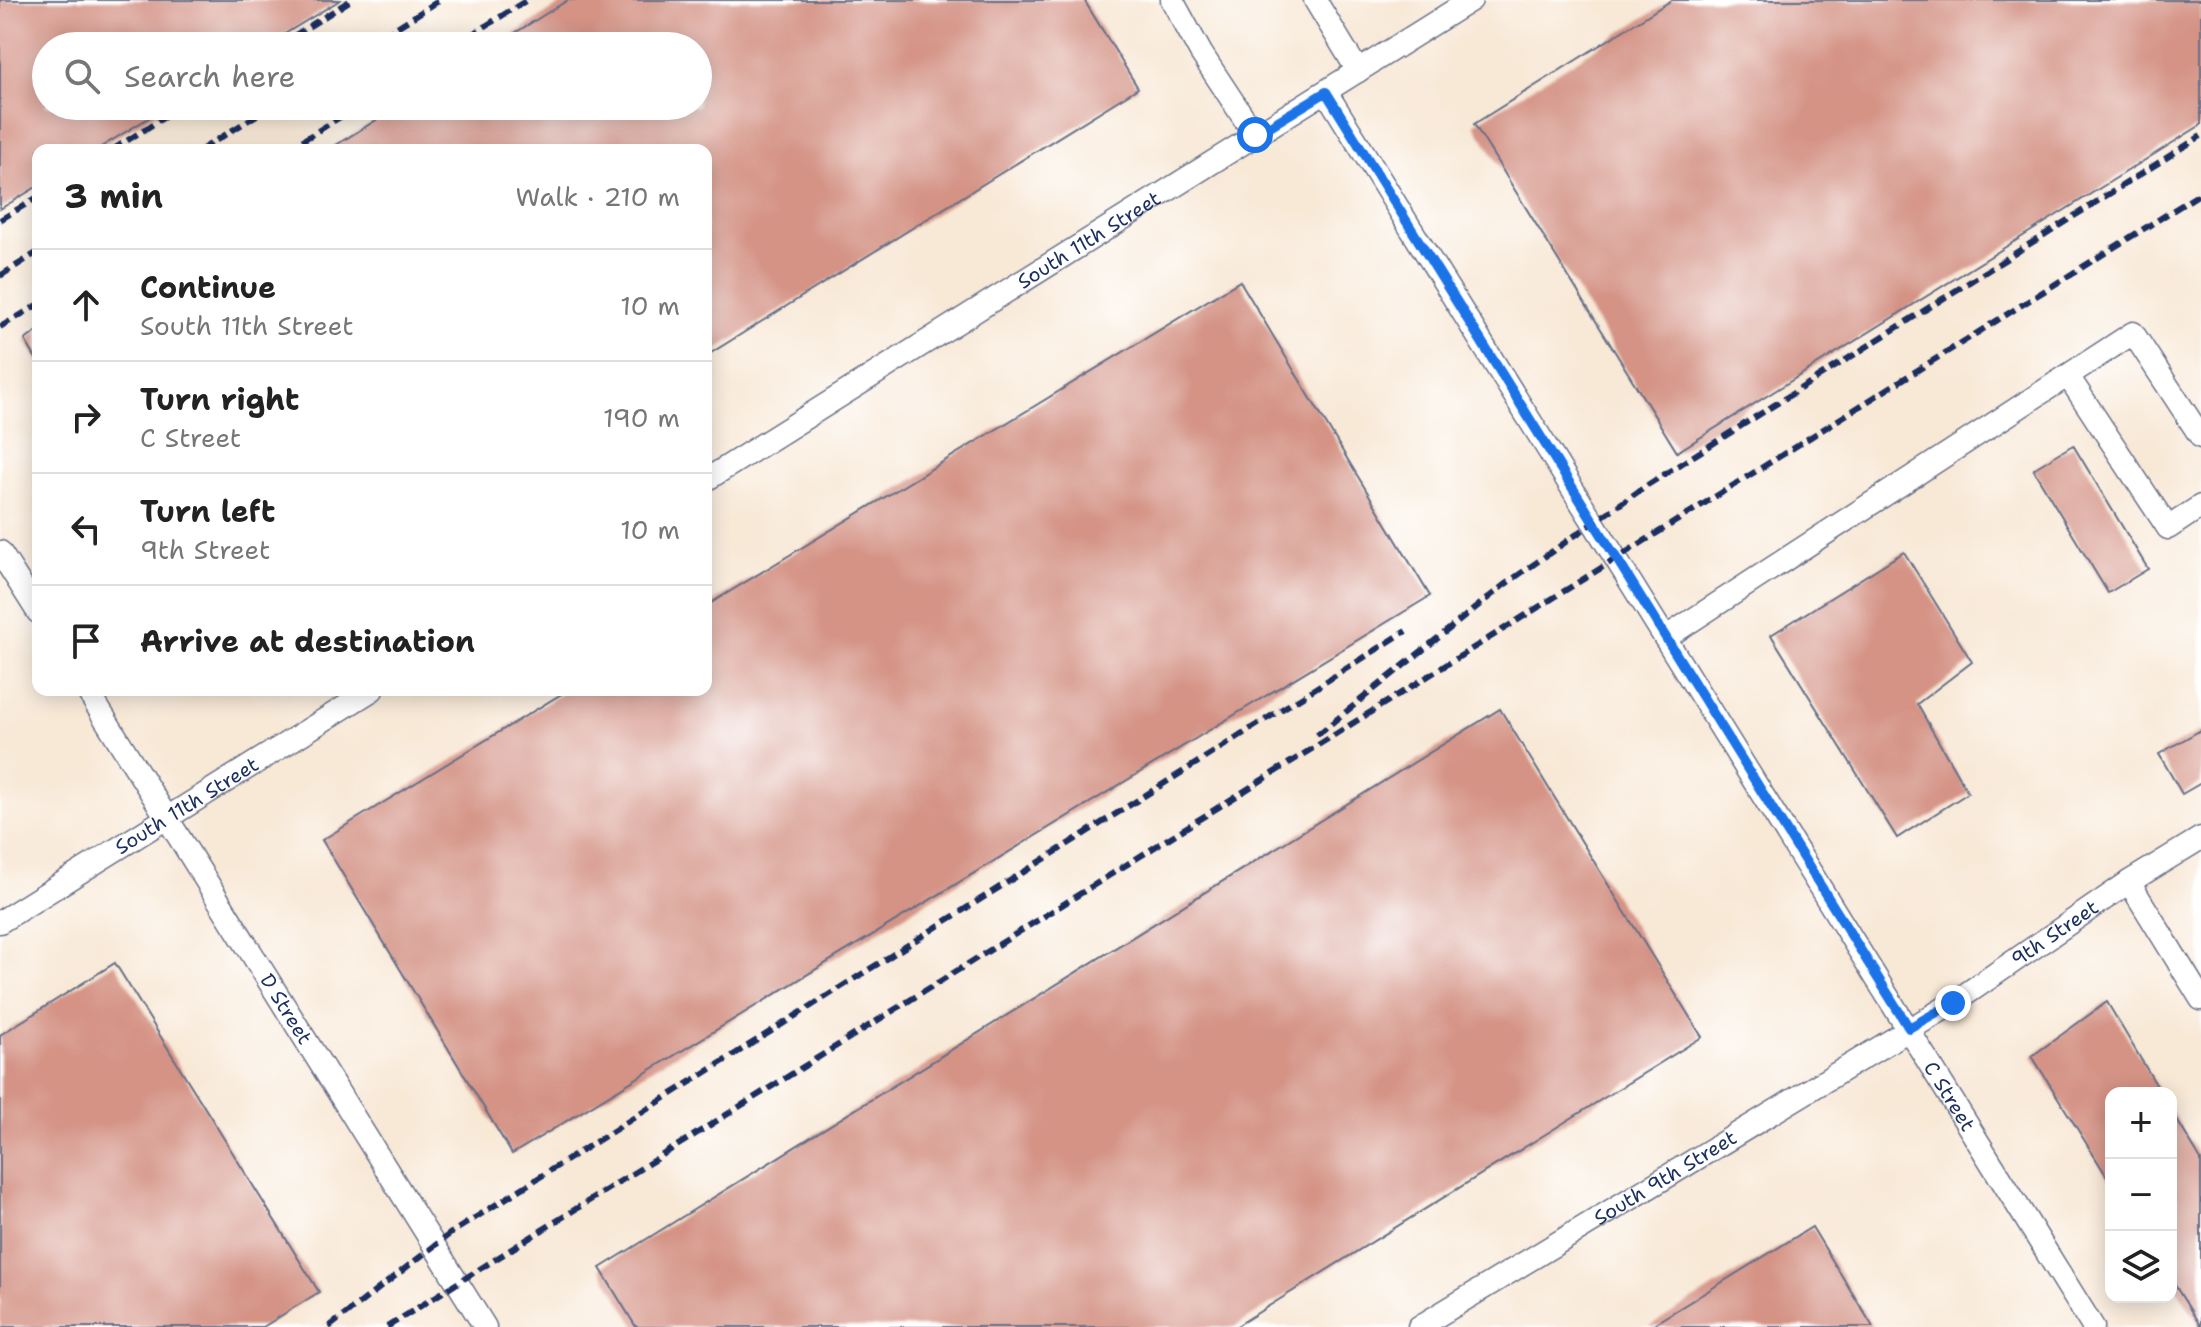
<!DOCTYPE html>
<html lang="en">
<head>
<meta charset="utf-8">
<style>
  body { margin:0; font-family:"Shantell Sans",sans-serif; background:#f2f2f2; color:#222 }
  .controls { position:absolute; right:24px; bottom:24px; display:grid; overflow:hidden; border-radius:16px; box-shadow:0 4px 20px #0003 }
  .controls button { width:72px; height:72px; display:grid; place-items:center; padding:0; border:0; border-bottom:2px solid #e0e0e0; background:#fff; color:#222; font:40px sans-serif }
  .stop { position:absolute; width:24px; height:24px; margin:-18px; border:6px solid #1a73e8; border-radius:50%; background:#fff }
  .stop.end { background:#1a73e8; border-color:#fff; box-shadow:0 2px 8px #0008 }
  .list { margin:0; padding:0; list-style:none }
  h2 { display:flex; justify-content:space-between; align-items:center; height:104px; margin:0; padding:0 32px; font-size:34px }
  h2 small { font-size:26px; font-weight:400; color:#767676 }
  .list li { display:grid; grid-template-columns:52px 1fr auto; gap:24px; align-items:center; box-sizing:border-box; height:112px; padding:0 32px; border-top:2px solid #e0e0e0 }
  .list b { display:block; font-size:30px; white-space:nowrap }
  .list p { margin:0; font-size:26px; white-space:nowrap; color:#767676 }
  .list em { font-size:26px; font-style:normal; color:#767676 }
  .icon { flex:none; width:44px; height:44px; fill:none; stroke:currentColor; stroke-width:2; stroke-linecap:round; stroke-linejoin:round }
  .map { position:relative; flex:none; width:2201px; height:1327px; overflow:hidden }
  .search { position:absolute; background:#fff; box-shadow:0 4px 20px #0003; left:32px; top:32px; width:680px; height:88px; display:flex; align-items:center; gap:20px; box-sizing:border-box; padding:0 28px; border-radius:44px; color:#767676; font-size:30px }
  .panel { position:absolute; background:#fff; box-shadow:0 4px 20px #0003; left:32px; top:144px; width:680px; height:552px; border-radius:16px }
  .map>svg:first-child { display:block }
  .building { fill:#d49385 }
  .lines { fill:none; stroke-linecap:round; stroke-linejoin:round }
  .service-casing { stroke:#687088; stroke-width:25 }
  .service { stroke:#fff; stroke-width:22 }
  .rail { stroke:#1b2f5e; stroke-width:6; stroke-dasharray:12 6; stroke-linecap:butt }
  .route { stroke:#1a73e8; stroke-width:10 }
  .labels { text-anchor:middle; stroke-width:6; stroke-linejoin:round; paint-order:stroke }
  .street-label { font-size:20px; fill:#1b2f5e; stroke:#fff }
</style>
</head>
<body>
<div class="map">
<svg width="2201" height="1327" viewBox="0 0 2201 1327">
  <rect width="100%" height="100%" fill="#fff"/>
  <filter id="ink" filterUnits="userSpaceOnUse"><feTurbulence type="fractalNoise" baseFrequency=".0125" numOctaves="2"/><feDisplacementMap in="SourceGraphic" scale="16" xChannelSelector="R" yChannelSelector="G"/><feConvolveMatrix kernelMatrix="1 2 1 2 8 2 1 2 1" color-interpolation-filters="sRGB"/></filter>
  <filter id="wash" filterUnits="userSpaceOnUse"><feTurbulence type="fractalNoise" baseFrequency=".006" numOctaves="4" result="noise"/><feDisplacementMap in="SourceGraphic" scale="32" xChannelSelector="R" yChannelSelector="G"/><feGaussianBlur stdDeviation="1.8" result="paint"/><feColorMatrix in="noise" values="0 0 0 0 0 0 0 0 0 0 0 0 0 0 0 0 0 1.4 0 .05"/><feComposite in="paint" operator="in"/></filter>
  <g filter="url(#wash)">
    <rect width="100%" height="100%" fill="#f8e8d6"/>
    <g id="blocks">
      <g class="building">
        <polygon points="0,0 340,0 265,46 46,46 46,106 168,106 96,150 38,150 38,186 0,209"/>
        <polygon points="568,0 1084,0 1138,88 706,356 706,150 328,150 399,106 698,106 698,46 494,46"/>
        <polygon points="1672,0 2201,0 2201,125 1677,452 1474,124"/>
        <polygon points="1240,281 1430,596 512,1154 322,840 568,690 706,690 706,606"/>
        <polygon points="38,331 38,362 25,340"/>
        <polygon points="2073,445 2148,569 2108,593 2033,469"/>
        <polygon points="1904,552 1972,662 1917,704 1968,793 1897,838 1771,635"/>
        <polygon points="1500,709 1702,1037 1235,1327 636,1327 600,1268"/>
        <polygon points="2201,730 2201,783 2182,794 2159,754"/>
        <polygon points="115,963 319,1292 263,1327 0,1327 0,1035"/>
        <polygon points="2107,1002 2161,1093 2111,1093 2111,1183 2032,1056"/>
        <polygon points="2171,1110 2201,1160 2201,1327 2171,1279"/>
        <polygon points="1812,1227 1873,1327 1649,1327"/>
      </g>
    </g>
  </g>
  <g filter="url(#ink)">
    <use href="#blocks" fill-opacity="0" stroke="#687088" stroke-width="2"/>
    <g class="lines">
      <defs>
        <g id="service">
          <polyline points="1172,0 1201,53 1255,135"/>
          <polyline points="1315,0 1358,71"/>
          <path id="s1" d="M1326,92L2093,1327"/>
          <polyline points="2068,376 2168,528 2201,506"/>
          <path id="s2" d="M706,480L1471,0"/>
          <polyline points="0,552 38,612"/>
          <polyline points="1665,638 2133,333 2201,437"/>
          <path id="s3" d="M87,690L485,1327"/>
          <polyline points="2129,882 2201,999"/>
          <path id="s4" d="M0,922L372,690"/>
          <path id="s5" d="M1419,1327L1953,1003L2129,882L2201,838"/>
        </g>
      </defs>
      <use href="#service" class="service-casing"/>
      <use href="#service" class="service"/>
      <g class="rail">
        <polyline points="278,46 351,0"/>
        <polyline points="367,46 440,0"/>
        <polyline points="454,46 527,0"/>
        <polyline points="112,150 182,106"/>
        <polyline points="201,150 271,106"/>
        <polyline points="287,150 358,106"/>
        <polyline points="0,220 38,197"/>
        <polyline points="0,276 38,252"/>
        <polyline points="0,327 38,305"/>
        <polyline points="1317,735 1504,585 1649,484 2201,136"/>
        <polyline points="329,1327 451,1233 1406,631"/>
        <polyline points="387,1327 2201,193"/>
      </g>
    </g>
  </g>
  <g class="lines" filter="url(#ink)">
    <polyline class="route" points="1255,135 1326,92 1909,1028 1953,1003"/>
  </g>
  <g class="labels">
    <g class="street-label">
      <text dy="7" stroke="none"><textPath href="#s2" startOffset="452">South 11th Street</textPath></text>
      <text dy="7" stroke="none"><textPath href="#s4" startOffset="220">South 11th Street</textPath></text>
      <text dy="7" stroke="none"><textPath href="#s5" startOffset="748">9th Street</textPath></text>
      <text dy="7" stroke="none"><textPath href="#s3" startOffset="376">D Street</textPath></text>
      <text dy="7" stroke="none"><textPath href="#s1" startOffset="1182">C Street</textPath></text>
      <text dy="7" stroke="none"><textPath href="#s5" startOffset="288">South 9th Street</textPath></text>
    </g>
  </g>
</svg>
<div class="controls">
<button>+</button>
<button>−</button>
<button><svg class="icon" aria-label="layers" viewBox="0 0 24 24"><path d="M12 4l9 5-9 5-9-5zM3 14l9 5 9-5"/></svg></button>
</div>
<div class="stop" style="left:1255px;top:135px"></div>
<div class="stop end" style="left:1953px;top:1003px"></div>
<div class="search"><svg class="icon" aria-label="search" viewBox="0 0 24 24"><circle cx="10" cy="10" r="6"/><path d="M15 15l6 6"/></svg>Search here</div>
<section class="panel">
<h2>3 min<small>Walk · 210 m</small></h2>
<ul class="list">
<li><svg class="icon" aria-label="ahead" viewBox="0 0 24 24"><path d="M12 20V5M6 11l6-6 6 6"/></svg><div><b>Continue</b><p>South 11th Street</p></div><em>10 m</em></li>
<li><svg class="icon" aria-label="right" viewBox="0 0 24 24"><path d="M7 20v-9h11M14 6l5 5-5 5"/></svg><div><b>Turn right</b><p>C Street</p></div><em>190 m</em></li>
<li><svg class="icon" aria-label="left" viewBox="0 0 24 24"><path d="M17 20v-9H6M10 6l-5 5 5 5"/></svg><div><b>Turn left</b><p>9th Street</p></div><em>10 m</em></li>
<li><svg class="icon" aria-label="arrive" viewBox="0 0 24 24"><path d="M6 21V4h12l-3 4 3 4H6"/></svg><div><b>Arrive at destination</b></div></li>
</ul>
</section>
</div>
</body>
</html>
